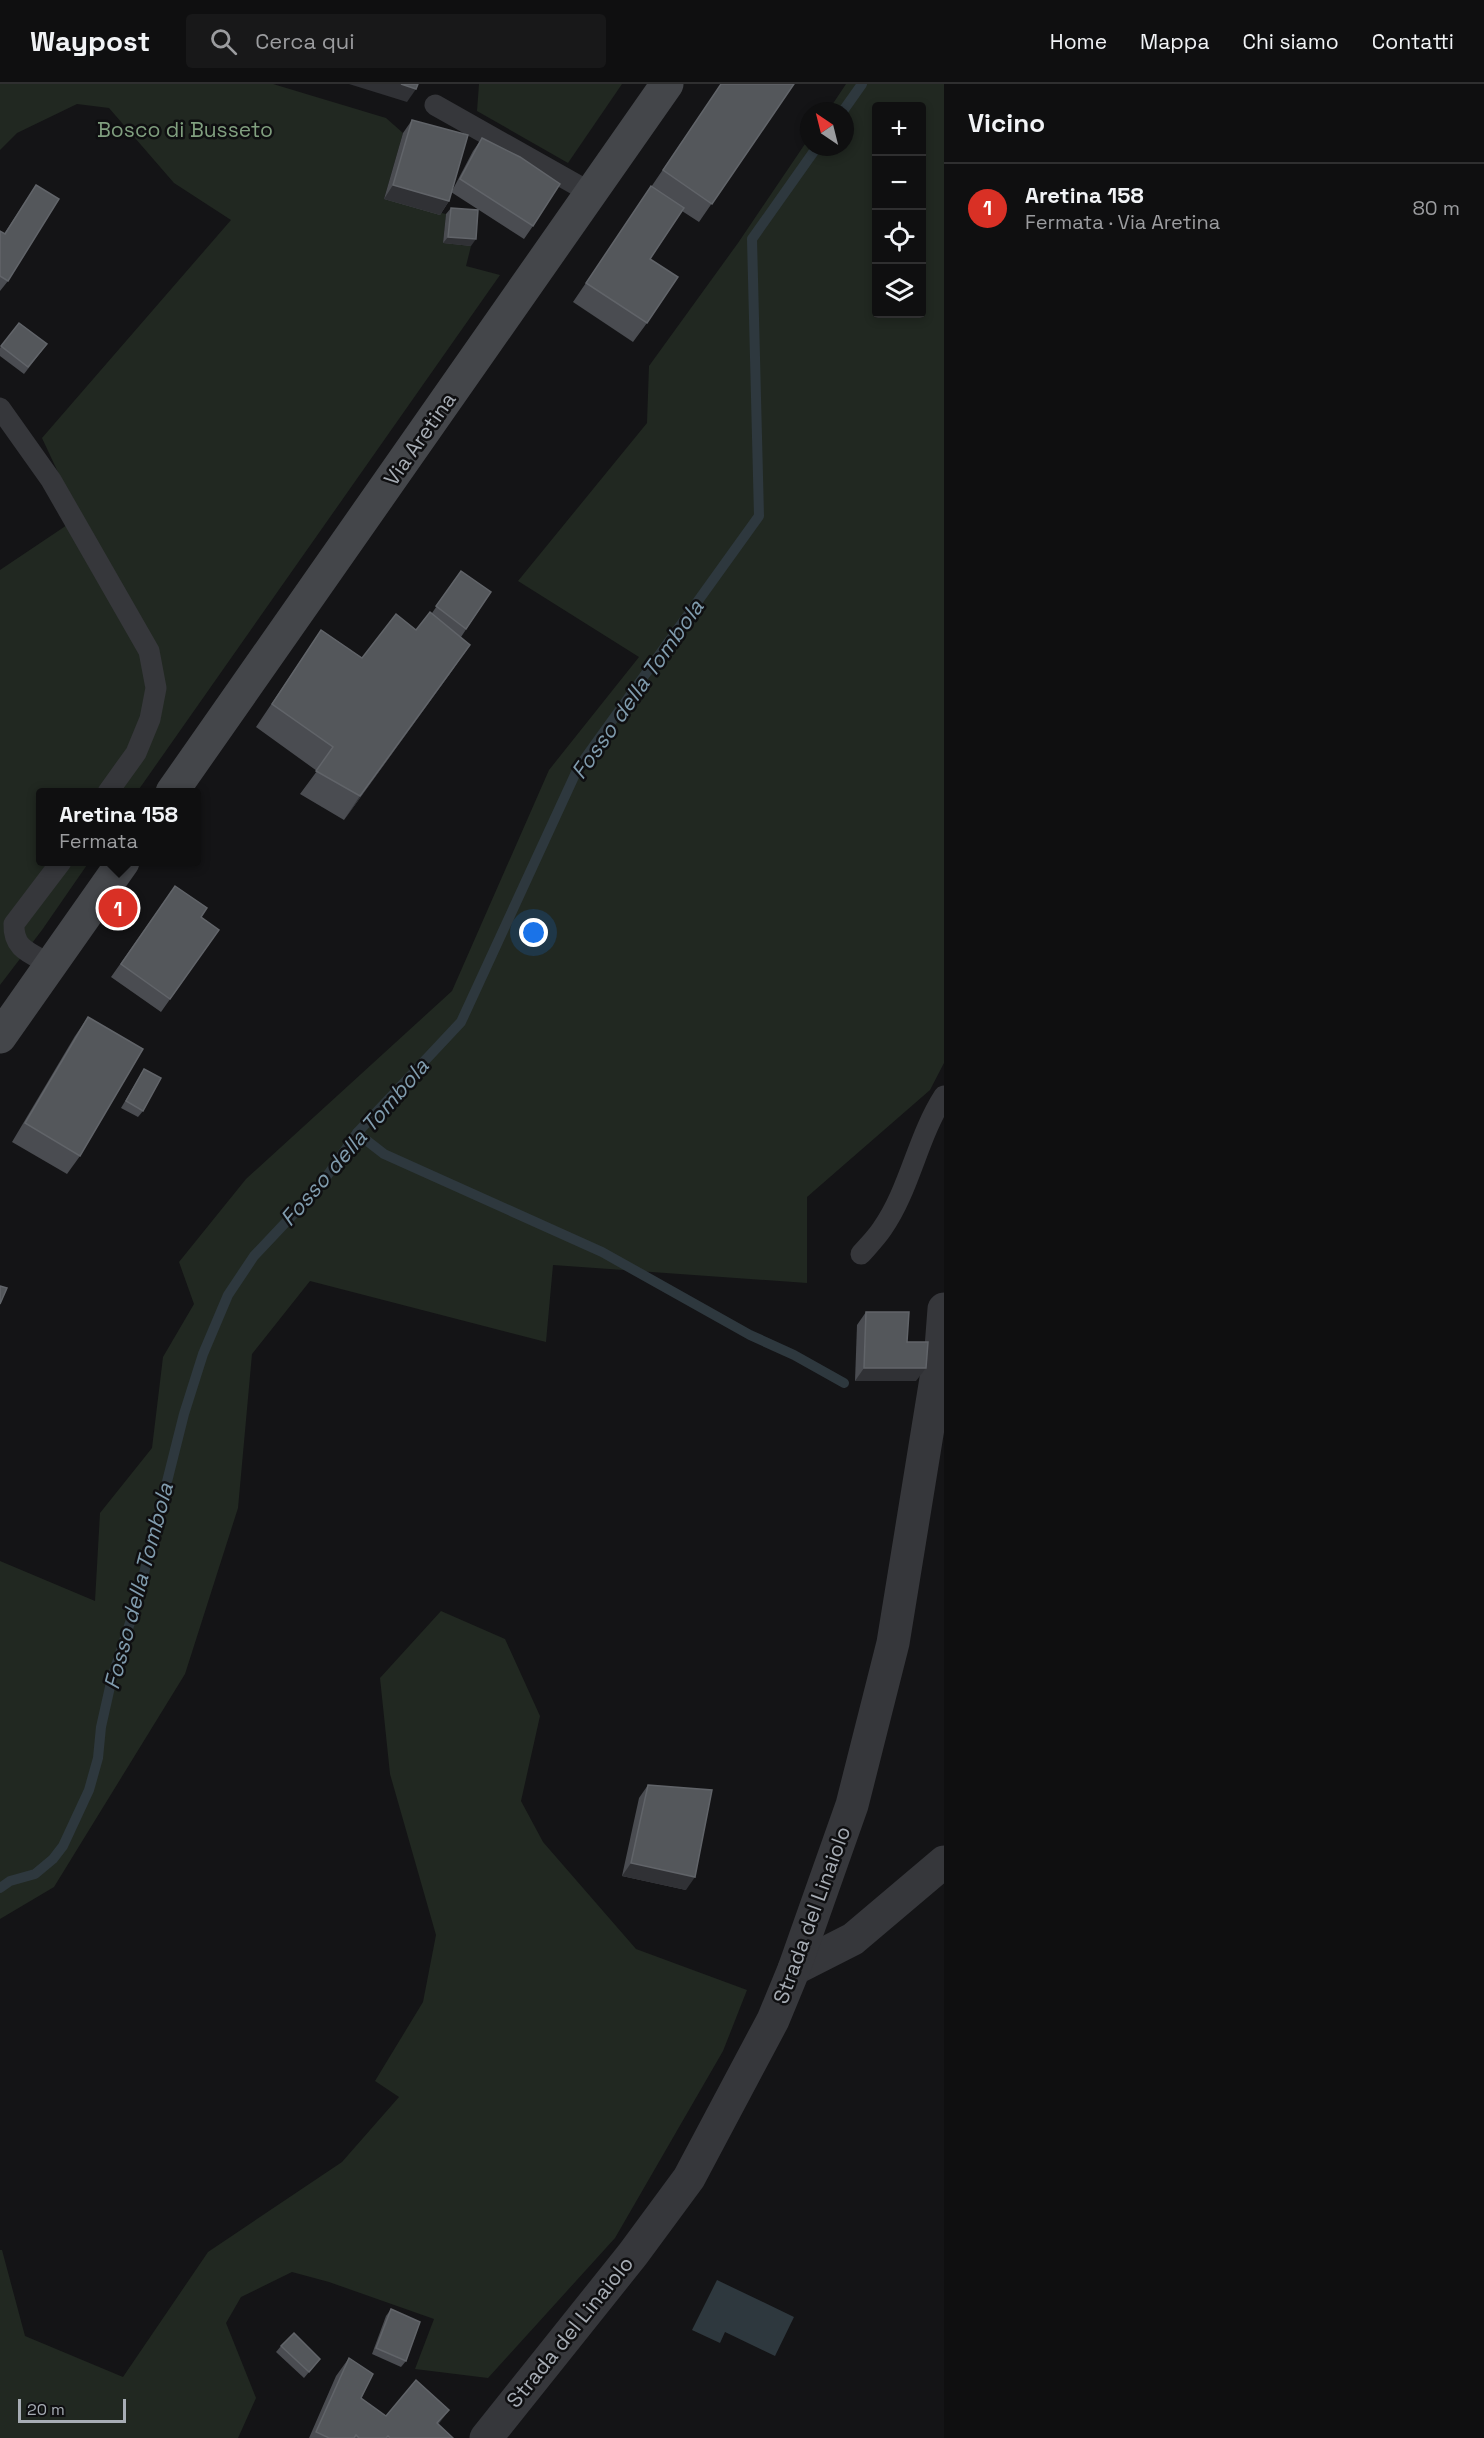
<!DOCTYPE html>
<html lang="it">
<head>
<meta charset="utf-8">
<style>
  body { margin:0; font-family:"Space Grotesk",sans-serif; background:#181819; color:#f1f3f6 }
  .controls { position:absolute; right:18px; top:18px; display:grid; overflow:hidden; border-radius:6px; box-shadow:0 3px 9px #0003 }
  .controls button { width:54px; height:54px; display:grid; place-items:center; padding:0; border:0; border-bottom:2px solid #2f2f30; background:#0f0f10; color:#f1f3f6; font:30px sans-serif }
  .compass { position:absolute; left:800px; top:18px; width:54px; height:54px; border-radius:50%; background:#0f0f10; box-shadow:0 3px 9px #0003; rotate:325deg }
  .scale { position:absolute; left:18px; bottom:15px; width:108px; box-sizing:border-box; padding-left:6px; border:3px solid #a7adb5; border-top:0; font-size:16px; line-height:21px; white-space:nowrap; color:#a7adb5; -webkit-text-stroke:4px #0f0f11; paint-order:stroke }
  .you { position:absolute; left:534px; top:849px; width:21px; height:21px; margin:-15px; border:4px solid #fff; border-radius:50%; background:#1a73e8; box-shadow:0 0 0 9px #1a73e833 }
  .badge { display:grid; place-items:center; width:39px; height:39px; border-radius:50%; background:#d93025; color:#fff; font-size:20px; font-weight:700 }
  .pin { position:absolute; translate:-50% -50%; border:3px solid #fff; box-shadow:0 2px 6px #0006 }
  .popup { position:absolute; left:36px; top:704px; width:165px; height:78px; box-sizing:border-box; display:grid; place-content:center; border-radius:6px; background:#0f0f10; filter:drop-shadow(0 2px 4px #0005); font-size:20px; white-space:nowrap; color:#9b9c9f }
  .popup b { font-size:22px; color:#f1f3f6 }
  .popup::after { content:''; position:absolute; left:50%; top:100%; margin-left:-12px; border:12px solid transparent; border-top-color:#0f0f10 }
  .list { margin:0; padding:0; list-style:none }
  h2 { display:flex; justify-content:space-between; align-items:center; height:78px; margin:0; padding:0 24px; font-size:26px }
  h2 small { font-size:20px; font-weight:400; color:#9b9c9f }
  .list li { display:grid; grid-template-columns:39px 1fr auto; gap:18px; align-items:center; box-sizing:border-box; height:90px; padding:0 24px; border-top:2px solid #2f2f30 }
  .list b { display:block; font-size:22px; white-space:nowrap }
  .list p { margin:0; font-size:20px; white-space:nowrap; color:#9b9c9f }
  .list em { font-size:20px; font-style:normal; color:#9b9c9f }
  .icon { flex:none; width:33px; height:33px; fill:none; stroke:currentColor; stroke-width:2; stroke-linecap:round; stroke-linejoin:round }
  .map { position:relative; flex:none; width:944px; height:2354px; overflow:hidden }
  header { display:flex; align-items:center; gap:36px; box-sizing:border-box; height:84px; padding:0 30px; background:#0f0f10; border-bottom:2px solid #2f2f30 }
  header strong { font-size:28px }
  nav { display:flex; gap:33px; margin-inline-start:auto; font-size:21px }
  .search { width:420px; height:54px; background:#181819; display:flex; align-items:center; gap:15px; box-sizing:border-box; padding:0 21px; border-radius:6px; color:#9b9c9f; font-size:22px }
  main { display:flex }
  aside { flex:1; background:#0f0f10 }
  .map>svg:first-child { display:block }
  .green { fill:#212821; fill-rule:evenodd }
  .water { fill:#2e383e }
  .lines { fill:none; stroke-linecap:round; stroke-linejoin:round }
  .stream { stroke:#2e383e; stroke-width:10 }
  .lane { stroke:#36373b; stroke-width:21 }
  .street { stroke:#36373b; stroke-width:33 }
  .secondary { stroke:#44464a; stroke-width:33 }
  .wall { fill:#4a4c51 }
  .shaded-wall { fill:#303135 }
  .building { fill:#54575b; stroke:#616469; stroke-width:1.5 }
  .labels { text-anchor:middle; stroke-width:5; stroke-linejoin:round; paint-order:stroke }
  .park-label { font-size:21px; fill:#809f7f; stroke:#0f0f11 }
  .street-label { font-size:21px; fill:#a7adb5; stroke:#0f0f11 }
  .water-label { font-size:22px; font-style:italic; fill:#809cae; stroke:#0f0f11 }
</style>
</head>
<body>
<header>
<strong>Waypost</strong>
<div class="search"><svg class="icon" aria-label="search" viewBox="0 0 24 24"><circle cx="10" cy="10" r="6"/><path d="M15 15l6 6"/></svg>Cerca qui</div>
<nav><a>Home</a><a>Mappa</a><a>Chi siamo</a><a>Contatti</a></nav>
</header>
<main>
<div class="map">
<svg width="944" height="2354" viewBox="0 0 944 2354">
  <rect width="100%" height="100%" fill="#141416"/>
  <g class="green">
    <polygon points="0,0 273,0 386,34 403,49 384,115 446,130 443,159 471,162 466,182 500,191 137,708 40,708 40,778 89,778 42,846 0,901 0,486 79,433 42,354 231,136 174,99 109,24 77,20 17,49 0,66"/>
    <polygon points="479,0 622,0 568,79 477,27"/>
    <path d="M846,0H944V979L930,1006L807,1113V1199L553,1181L546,1258L310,1197L252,1270L238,1424L185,1590L54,1803L0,1835V1477L95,1517L100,1429L152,1364L163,1273L194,1220L179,1178L246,1095L452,907L549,686L639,573L518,497L647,339L649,282L738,159L809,54V63H845V27H828ZM876,22H922V230H876Z"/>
    <polygon points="441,1527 505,1555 540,1632 521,1717 543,1758 636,1865 747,1906 723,1967 615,2154 488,2294 415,2285 434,2235 329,2198 292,2188 241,2213 226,2239 256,2314 238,2354 0,2354 0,2166 2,2166 25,2252 123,2293 208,2168 342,2078 399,2013 375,1997 423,1918 436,1851 390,1690 380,1594"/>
  </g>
  <polygon class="water" points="717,2196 794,2233 775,2272 725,2248 720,2259 692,2246"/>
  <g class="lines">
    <g class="stream">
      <polyline points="843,27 862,0"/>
      <polyline points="357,1049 384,1070 602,1168 750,1251 794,1271 844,1299"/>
      <polyline points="0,1804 10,1797 35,1790 53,1775 63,1762 89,1706 98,1674 101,1643 112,1594 137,1517 184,1330 203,1270 228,1211 254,1172 320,1102 357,1049 461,938 578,684 759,432 752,155 817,63"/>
    </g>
    <g class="lane">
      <polyline points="435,21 591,109"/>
      <polyline points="0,324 51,396 149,567 156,604 150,635 136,669 108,708"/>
      <path d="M50,880C30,869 13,865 14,840L61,778"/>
      <path d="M861,1170C868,1162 876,1154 882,1145C910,1105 917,1054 944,1012"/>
    </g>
    <g class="street">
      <polyline points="794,1885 853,1855 944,1778"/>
      <polyline points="486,2354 633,2170 689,2094 773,1936 794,1885 852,1721 893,1559 941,1264 944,1225"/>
    </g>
    <g class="secondary">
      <polyline points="172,708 667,0"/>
      <polyline points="0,953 123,778"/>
    </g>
  </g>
  <g class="wall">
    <polygon points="721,0 794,0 699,138 682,127 650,175 647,239 633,258 573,218"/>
    <polygon points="412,36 452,107 473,67 482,54 533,142 524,155 451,108 449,117 440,131 384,115 403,49"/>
    <polygon points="36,101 8,197 0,207 0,147 4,150"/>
    <polygon points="451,124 471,162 443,159 446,130"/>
    <polygon points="19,239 47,260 24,290 0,272 0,264"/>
    <polygon points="461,487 491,508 461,553 454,584 344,736 300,710 317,687 256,643 321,546 362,574 416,546 432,529"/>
    <polygon points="175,802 201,833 219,846 161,928 111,893"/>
    <polygon points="88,933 80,1072 67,1090 12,1058 75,952"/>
    <polygon points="144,985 143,1027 138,1033 121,1024"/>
    <polygon points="866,1228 907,1258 916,1297 855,1297 857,1241"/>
    <polygon points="648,1701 686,1806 622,1792 639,1714"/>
    <polygon points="391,2225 406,2277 401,2283 372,2270 386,2232"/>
    <polygon points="281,2262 320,2275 304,2294 276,2268"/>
    <polygon points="349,2274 361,2314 386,2332 439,2341 453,2354 309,2354 336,2292"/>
  </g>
  <g class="shaded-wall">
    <polygon points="349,0 401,0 416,5 407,18"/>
    <polygon points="393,101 449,117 440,131 384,115"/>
    <polygon points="448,153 476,155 471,162 443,159"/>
    <polygon points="470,561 454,584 344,736 360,712"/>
    <polygon points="864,1284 926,1284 916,1297 855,1297"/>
    <polygon points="631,1779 695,1793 686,1806 622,1792"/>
    <polygon points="449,2326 436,2344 437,2339"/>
  </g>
  <g class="building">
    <polygon points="401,0 418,0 416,5"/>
    <polygon points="721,0 794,0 712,120 663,86"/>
    <polygon points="412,36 468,51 449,117 393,101"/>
    <polygon points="482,54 520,73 560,100 533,142 460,95"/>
    <polygon points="36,101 59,115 8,197 0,192 0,147 5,150"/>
    <polygon points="651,102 684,124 650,175 678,193 647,239 586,199"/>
    <polygon points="451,124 478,126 476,155 448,153"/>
    <polygon points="19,239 47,260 28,283 1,262"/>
    <polygon points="461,487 491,508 466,545 436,522"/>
    <polygon points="430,528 470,561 360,712 316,687 333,663 272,620 321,546 362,574 396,530 416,546"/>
    <polygon points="175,802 207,824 201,833 219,846 170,915 121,880"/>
    <polygon points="88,933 143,965 80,1072 25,1039"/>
    <polygon points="144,985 161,994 143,1027 126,1017"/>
    <polygon points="0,1202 7,1204 0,1220"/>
    <polygon points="866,1228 909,1228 907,1258 928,1258 926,1284 864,1284"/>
    <polygon points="648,1701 712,1706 695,1793 631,1779"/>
    <polygon points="391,2225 420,2238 406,2277 376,2264"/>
    <polygon points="294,2249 320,2275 309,2288 281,2262"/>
    <polygon points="349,2274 373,2290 361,2314 386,2332 416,2296 449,2326 437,2339 453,2354 390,2354 388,2352 386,2354 359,2354 356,2351 354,2354 329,2354 316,2348"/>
  </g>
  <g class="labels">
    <g class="park-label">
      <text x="185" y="53">Bosco di Busseto</text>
    </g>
    <g class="street-label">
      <text transform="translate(420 355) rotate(-55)" y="7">Via Aretina</text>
      <text transform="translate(812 1831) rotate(-70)" y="7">Strada del Linaiolo</text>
      <text transform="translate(570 2248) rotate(-51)" y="7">Strada del Linaiolo</text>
    </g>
    <g class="water-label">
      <text transform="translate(637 605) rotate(-55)" y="8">Fosso della Tombola</text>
      <text transform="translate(354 1058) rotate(-49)" y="8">Fosso della Tombola</text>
      <text transform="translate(138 1502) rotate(-75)" y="8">Fosso della Tombola</text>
    </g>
  </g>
</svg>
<div class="controls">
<button>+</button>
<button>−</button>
<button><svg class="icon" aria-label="locate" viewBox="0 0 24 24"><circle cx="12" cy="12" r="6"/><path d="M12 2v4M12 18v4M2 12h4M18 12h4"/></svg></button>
<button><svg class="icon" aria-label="layers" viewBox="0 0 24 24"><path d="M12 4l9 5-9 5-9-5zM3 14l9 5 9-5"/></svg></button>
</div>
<svg class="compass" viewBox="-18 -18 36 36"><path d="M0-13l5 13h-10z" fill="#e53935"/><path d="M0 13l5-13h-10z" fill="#9b9c9f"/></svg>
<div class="scale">20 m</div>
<div class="you"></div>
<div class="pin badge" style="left:118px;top:824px">1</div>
<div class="popup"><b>Aretina 158</b>Fermata</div>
</div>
<aside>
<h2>Vicino<small></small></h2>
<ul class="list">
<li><span class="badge">1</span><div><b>Aretina 158</b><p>Fermata · Via Aretina</p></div><em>80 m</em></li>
</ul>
</aside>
</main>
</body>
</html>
